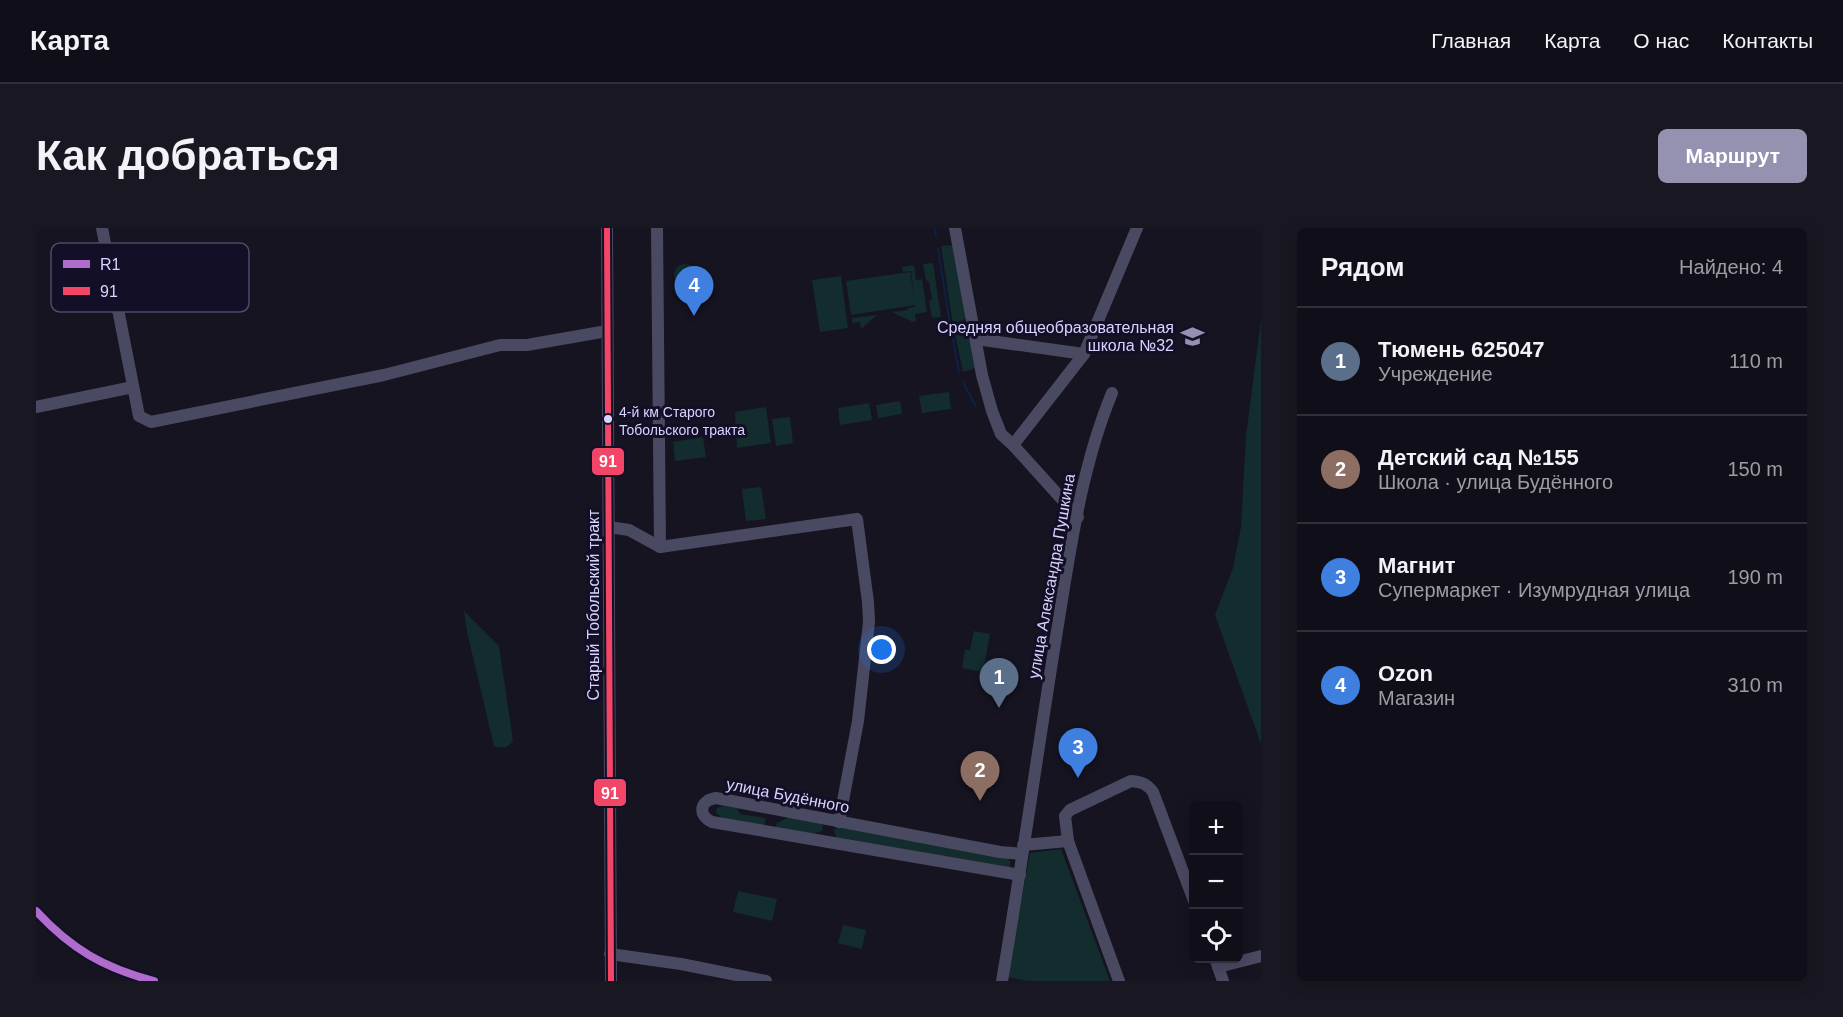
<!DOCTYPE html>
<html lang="ru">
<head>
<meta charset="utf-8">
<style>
  body { margin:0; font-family:Helvetica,sans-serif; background:#191822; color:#f1f3f6 }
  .controls { position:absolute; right:18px; bottom:18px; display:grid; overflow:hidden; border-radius:9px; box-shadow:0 3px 15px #0003 }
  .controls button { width:54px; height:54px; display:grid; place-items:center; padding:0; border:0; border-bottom:2px solid #302f38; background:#100f19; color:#f1f3f6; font:30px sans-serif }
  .you { position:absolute; left:846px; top:422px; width:21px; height:21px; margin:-15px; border:4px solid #fff; border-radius:50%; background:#1a73e8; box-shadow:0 0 0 9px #1a73e833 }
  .badge { display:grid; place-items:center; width:39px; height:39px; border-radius:50%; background:#9591b1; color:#fff; font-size:20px; font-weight:700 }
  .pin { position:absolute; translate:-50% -50px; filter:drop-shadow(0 2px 3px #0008) }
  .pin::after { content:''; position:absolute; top:32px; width:21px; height:18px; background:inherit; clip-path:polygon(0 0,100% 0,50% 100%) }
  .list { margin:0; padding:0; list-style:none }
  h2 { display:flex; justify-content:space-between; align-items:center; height:78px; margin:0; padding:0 24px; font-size:26px }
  h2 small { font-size:20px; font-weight:400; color:#9c9ca2 }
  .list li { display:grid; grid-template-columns:39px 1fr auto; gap:18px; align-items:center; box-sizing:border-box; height:108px; padding:0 24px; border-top:2px solid #302f38 }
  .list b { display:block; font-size:22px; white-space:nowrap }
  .list p { margin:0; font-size:20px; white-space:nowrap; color:#9c9ca2 }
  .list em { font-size:20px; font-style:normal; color:#9c9ca2 }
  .icon { flex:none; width:33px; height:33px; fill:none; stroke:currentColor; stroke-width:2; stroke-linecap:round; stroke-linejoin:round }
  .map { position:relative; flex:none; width:1225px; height:753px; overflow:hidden; border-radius:9px }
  header { display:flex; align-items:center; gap:36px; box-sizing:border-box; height:84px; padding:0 30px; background:#100f19; border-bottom:2px solid #302f38 }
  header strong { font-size:28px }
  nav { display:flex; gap:33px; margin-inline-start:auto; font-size:21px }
  .intro { display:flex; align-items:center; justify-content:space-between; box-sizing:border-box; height:144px; padding:0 36px }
  h1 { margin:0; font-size:42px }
  .button { padding:15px 27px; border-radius:9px; background:#9591b1; color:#fff; font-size:21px; font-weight:700 }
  main { display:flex; gap:36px; padding:0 36px }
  aside { flex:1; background:#100f19; border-radius:9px; box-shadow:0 3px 15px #0003 }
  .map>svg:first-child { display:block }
  .green { fill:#132c2d }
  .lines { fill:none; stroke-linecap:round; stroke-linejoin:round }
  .stream { stroke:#0d2144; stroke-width:2 }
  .minor { stroke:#4a4962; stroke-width:12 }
  .bus-1-casing { stroke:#130f26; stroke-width:10 }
  .bus-1 { stroke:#f34667; stroke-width:6 }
  .rail-1-casing { stroke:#130f26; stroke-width:12 }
  .rail-1 { stroke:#b06ccc; stroke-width:8 }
  .bus-dot { fill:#d9d4ff; stroke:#130f26; stroke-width:2 }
  .labels { text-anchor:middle; stroke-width:6; stroke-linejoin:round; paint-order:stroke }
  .bus-label { font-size:14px; fill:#d9d4ff; stroke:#130f26; text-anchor:start }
  .poi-label { font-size:16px; fill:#d9d4ff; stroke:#130f26; text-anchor:end }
  .street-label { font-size:16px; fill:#d9d4ff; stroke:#130f26 }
  .key { fill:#130f26; stroke:#4e4a67; stroke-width:1.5 }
  .key-label { font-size:16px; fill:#d9d4ff }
  .line-badge { stroke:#130f26; stroke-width:2 }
  .badge-label { font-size:16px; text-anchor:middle; font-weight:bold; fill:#fff }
</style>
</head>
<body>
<header>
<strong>Карта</strong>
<nav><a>Главная</a><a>Карта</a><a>О нас</a><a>Контакты</a></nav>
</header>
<div class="intro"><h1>Как добраться</h1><a class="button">Маршрут</a></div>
<main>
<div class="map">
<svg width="1225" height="753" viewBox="0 0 1225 753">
  <rect width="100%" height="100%" fill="#161421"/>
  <g class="green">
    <polygon points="914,17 917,18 930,89 925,95 917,97 905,18"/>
    <polygon points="897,35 905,89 896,90 893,73 896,71 893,54 890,52 887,36"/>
    <circle cx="649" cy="47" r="11"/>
    <polygon points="878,37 880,52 886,51 891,84 879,86 880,93 877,94 856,84 872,82 872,80 879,79 879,77 815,87 810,53 874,44 878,68 875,43 867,44 866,39"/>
    <polygon points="805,48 812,100 784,104 776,52"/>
    <polygon points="841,87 825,101 824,94 816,95 816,90"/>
    <polygon points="1225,92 1225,516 1179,387 1197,340 1205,299 1210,208"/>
    <polygon points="928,104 933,106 940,140 927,144 919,106"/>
    <polygon points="913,164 915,181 886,185 883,168"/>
    <polygon points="864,173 866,186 842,190 840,177"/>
    <polygon points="833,175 836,192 804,197 802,180"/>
    <polygon points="730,179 735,215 701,220 699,184"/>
    <polygon points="754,189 757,215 740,218 736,191"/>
    <polygon points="667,209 670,229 639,233 637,214"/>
    <polygon points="725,259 730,291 710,293 706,261"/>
    <path d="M428,383L463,418L477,513C471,520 467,521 458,518L431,404Z"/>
    <polygon points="938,403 954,406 947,444 926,440 929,422 934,422"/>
    <polygon points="687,578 701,580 704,586 730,590 728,598 688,591 680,585 681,580"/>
    <polygon points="753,589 784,594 787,598 786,603 772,607 739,600 741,595"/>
    <polygon points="804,599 972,630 974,633 974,640 801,611 798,602"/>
    <polygon points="1025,621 1074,753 991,753 971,749 994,625"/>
    <polygon points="702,663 741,671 736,693 697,684"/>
    <polygon points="807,697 830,702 826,721 802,715"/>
  </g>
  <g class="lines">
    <g class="stream">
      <polyline points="899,0 900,9"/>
      <polyline points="902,20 914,96"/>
      <polyline points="916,106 923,144"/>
      <polyline points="927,154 940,179"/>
    </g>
    <g class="minor">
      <polyline points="66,0 103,188 115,194 348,147 464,117 491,117 571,103"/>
      <polyline points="571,0 575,753"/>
      <polyline points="621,0 624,319"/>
      <polyline points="919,0 946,147 956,183 965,206 977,217"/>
      <polyline points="940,111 1048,126"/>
      <polyline points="0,179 97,159"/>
      <polyline points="1042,289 977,217 1048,126 1101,0"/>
      <polyline points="573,299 593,302 624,319 821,291 832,374 833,394 822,493 803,594"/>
      <polyline points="987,617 1032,613"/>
      <path d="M984,647L676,594C661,587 664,572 680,570L964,624L986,626"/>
      <polyline points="574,726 645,736 730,753"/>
      <polyline points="1179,730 1187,753"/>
      <polyline points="1182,739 1225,728"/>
      <path d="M966,753C986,637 1002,520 1021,403C1034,323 1045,240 1076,165"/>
      <path d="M1083,753L1032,613L1029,588L1034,582L1095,553C1106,554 1111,556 1117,564L1158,673"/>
    </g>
    <defs>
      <polyline id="bus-1" points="571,0 575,753"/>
    </defs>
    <use href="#bus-1" class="bus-1-casing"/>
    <use href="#bus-1" class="bus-1"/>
    <defs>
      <path id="rail-1" d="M0,683C35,721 68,740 118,753"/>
    </defs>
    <use href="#rail-1" class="rail-1-casing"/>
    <use href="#rail-1" class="rail-1"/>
  </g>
  <defs>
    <symbol id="school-bare" viewBox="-9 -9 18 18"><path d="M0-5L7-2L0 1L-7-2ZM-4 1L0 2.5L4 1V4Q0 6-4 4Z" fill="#9591b1" stroke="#130f26" stroke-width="2.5" paint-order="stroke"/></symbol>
  </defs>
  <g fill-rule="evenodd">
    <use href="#school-bare" x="1140" y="92" width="33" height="33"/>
  </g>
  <circle class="bus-dot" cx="572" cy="191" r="5"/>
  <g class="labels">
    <g class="bus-label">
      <text x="583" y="189">4-й км Старого<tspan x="583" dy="18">Тобольского тракта</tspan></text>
    </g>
    <g class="poi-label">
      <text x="1138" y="105">Средняя общеобразовательная<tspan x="1138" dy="18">школа №32</tspan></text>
    </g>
    <g class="street-label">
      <text transform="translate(1015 348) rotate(-80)" y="6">улица Александра Пушкина</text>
      <text transform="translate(557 377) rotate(-90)" y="6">Старый Тобольский тракт</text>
      <text transform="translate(752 567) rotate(11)" y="6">улица Будённого</text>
    </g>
  </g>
  <rect x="15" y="15" width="198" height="69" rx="9" class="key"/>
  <rect x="27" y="32" width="27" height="8" fill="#b06ccc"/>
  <rect x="27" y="59" width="27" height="8" fill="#f34667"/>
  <g class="key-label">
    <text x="64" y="42">R1</text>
    <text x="64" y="69">91</text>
  </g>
  <g class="line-badge">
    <rect x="555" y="219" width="34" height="29" rx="6" fill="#f34667"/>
    <rect x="557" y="550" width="34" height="29" rx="6" fill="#f34667"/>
  </g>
  <g class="badge-label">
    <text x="572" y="239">91</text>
    <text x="574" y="571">91</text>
  </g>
</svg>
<div class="controls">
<button>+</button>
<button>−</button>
<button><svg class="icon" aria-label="locate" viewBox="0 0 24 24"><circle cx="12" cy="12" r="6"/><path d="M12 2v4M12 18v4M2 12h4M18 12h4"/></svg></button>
</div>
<div class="you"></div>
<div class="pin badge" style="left:963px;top:480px;background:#5c6f8a">1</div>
<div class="pin badge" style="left:944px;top:573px;background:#8d6e63">2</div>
<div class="pin badge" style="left:1042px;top:550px;background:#3f7fe0">3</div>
<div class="pin badge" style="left:658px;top:88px;background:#3f7fe0">4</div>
</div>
<aside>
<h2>Рядом<small>Найдено: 4</small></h2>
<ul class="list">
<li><span class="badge" style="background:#5c6f8a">1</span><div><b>Тюмень 625047</b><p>Учреждение</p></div><em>110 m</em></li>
<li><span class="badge" style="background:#8d6e63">2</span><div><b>Детский сад №155</b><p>Школа · улица Будённого</p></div><em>150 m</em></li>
<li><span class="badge" style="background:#3f7fe0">3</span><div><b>Магнит</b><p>Супермаркет · Изумрудная улица</p></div><em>190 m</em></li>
<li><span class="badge" style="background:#3f7fe0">4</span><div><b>Ozon</b><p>Магазин</p></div><em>310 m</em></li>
</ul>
</aside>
</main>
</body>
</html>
